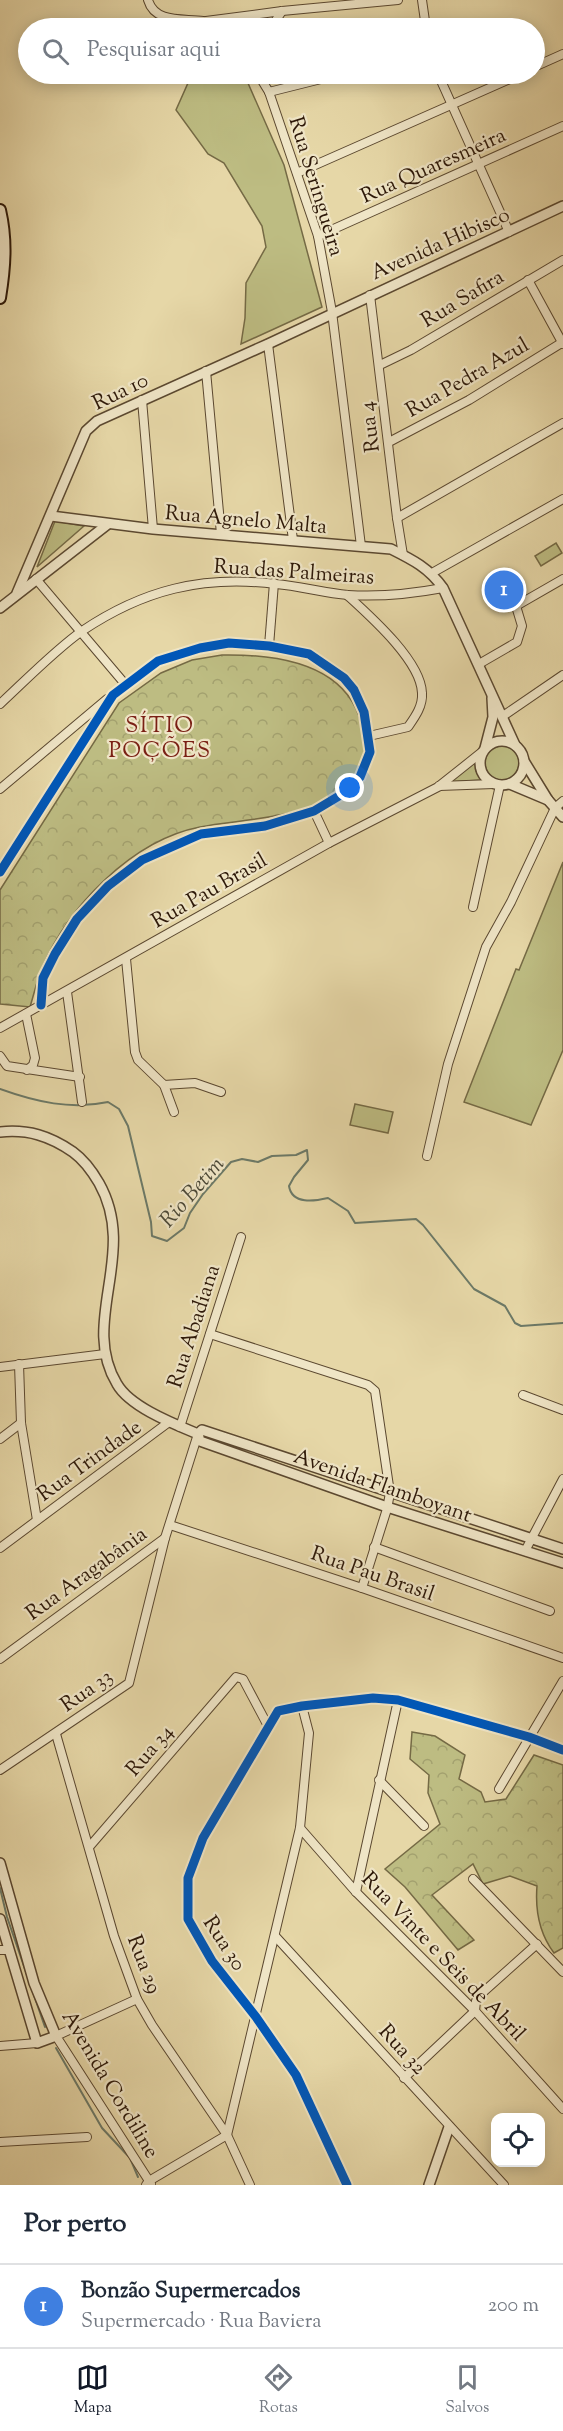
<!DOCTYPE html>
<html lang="pt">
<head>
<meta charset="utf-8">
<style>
  body { margin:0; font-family:"Sorts Mill Goudy",serif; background:#f6f6f7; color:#1f2937 }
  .controls { position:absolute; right:18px; bottom:18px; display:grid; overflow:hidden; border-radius:12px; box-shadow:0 3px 15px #0003 }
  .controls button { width:54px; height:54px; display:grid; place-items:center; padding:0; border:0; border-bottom:2px solid #e0e1e3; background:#fff; color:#1f2937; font:30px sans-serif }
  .you { position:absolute; left:350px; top:788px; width:21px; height:21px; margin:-15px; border:4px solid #fff; border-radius:50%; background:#1a73e8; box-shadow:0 0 0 9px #1a73e833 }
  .badge { display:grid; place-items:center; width:39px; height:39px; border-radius:50%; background:#111827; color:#fff; font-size:20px; font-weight:700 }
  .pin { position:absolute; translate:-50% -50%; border:3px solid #fff; box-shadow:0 2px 6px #0006 }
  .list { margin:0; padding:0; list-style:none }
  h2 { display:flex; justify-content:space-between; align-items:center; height:78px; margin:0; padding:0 24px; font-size:26px }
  h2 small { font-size:20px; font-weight:400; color:#747a83 }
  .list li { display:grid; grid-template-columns:39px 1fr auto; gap:18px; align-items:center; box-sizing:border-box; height:84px; padding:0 24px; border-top:2px solid #e0e1e3 }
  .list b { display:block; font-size:22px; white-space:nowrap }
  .list p { margin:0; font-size:20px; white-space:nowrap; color:#747a83 }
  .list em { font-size:20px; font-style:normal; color:#747a83 }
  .icon { flex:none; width:33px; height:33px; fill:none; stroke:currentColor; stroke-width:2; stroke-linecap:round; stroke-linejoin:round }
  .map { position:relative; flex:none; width:563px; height:2185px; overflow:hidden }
  .search { position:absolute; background:#fff; box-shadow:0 3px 15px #0003; left:18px; right:18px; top:18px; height:66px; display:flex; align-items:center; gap:15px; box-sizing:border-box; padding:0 21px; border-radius:33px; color:#747a83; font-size:22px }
  .sheet { height:162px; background:#fff }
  nav { display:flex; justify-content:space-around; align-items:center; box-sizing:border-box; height:84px; border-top:2px solid #e0e1e3; background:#fff; font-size:16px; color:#747a83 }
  nav a { display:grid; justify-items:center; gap:3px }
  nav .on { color:#111827 }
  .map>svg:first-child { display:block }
  .green { fill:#bdbc82; stroke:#756a45; stroke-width:1.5 }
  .forest { fill:url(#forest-crowns); stroke:#756a45; stroke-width:1.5 }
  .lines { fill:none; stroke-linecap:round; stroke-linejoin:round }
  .stream { stroke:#6c7967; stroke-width:2 }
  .minor-casing { stroke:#5b4830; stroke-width:10 }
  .tertiary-casing { stroke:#5b4830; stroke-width:12 }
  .secondary-casing { stroke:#2d1808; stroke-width:14 }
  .minor { stroke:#efe5c6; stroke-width:8 }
  .tertiary { stroke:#efe5c6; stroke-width:9 }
  .secondary { stroke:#efe5c6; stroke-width:10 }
  .cycleway-casing { stroke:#efe5c6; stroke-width:13 }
  .cycleway { stroke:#0057b8; stroke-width:9 }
  .labels { text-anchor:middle; stroke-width:4.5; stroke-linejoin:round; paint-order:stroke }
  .street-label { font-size:21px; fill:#2d1808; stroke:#efe5c6 }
  .neighbourhood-label { font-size:22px; letter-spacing:1.5px; fill:#7a1f14; stroke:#efe5c6 }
  .water-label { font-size:22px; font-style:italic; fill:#4c4937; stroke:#efe5c6 }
</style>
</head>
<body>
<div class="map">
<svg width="563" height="2185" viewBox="0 0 563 2185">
  <defs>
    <pattern id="forest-crowns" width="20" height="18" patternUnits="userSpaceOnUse" patternTransform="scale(1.5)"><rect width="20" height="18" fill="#bdbc82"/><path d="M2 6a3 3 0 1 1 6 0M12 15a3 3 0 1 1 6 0" fill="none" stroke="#a3a16f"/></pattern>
  </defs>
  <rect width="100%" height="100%" fill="#e6d7a7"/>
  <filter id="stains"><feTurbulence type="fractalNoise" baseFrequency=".00333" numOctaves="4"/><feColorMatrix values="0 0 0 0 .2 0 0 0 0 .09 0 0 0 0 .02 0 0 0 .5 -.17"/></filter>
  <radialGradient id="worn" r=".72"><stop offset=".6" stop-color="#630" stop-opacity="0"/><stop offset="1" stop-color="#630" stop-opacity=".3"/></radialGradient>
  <g class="green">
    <polygon points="267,18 262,28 230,28 225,24"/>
    <polygon points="192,74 244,74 284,165 322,307 241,344 245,318 246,283 266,247 262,226 224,163 208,154 176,110"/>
    <polygon points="55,521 84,526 37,567"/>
    <polygon points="556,543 562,553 541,566 535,556"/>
    <circle cx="502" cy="763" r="17"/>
    <polygon points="475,761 476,771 482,780 449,782"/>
    <polygon points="563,862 563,1050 531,1125 464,1102 516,969 519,970"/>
    <polygon points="355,1104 393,1112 388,1133 350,1125"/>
  </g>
  <g class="forest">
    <path d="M222,655C279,654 352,664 363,732C367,752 364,767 350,782C315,820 246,818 200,827C132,840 68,907 42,968C37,980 34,994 30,1007L0,1004V890L119,703L161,673L192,660Z"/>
    <path d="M412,1732L435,1736L465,1755L459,1779L481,1792L485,1802L506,1799L534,1755L563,1765V1948L554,1953C539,1933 535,1911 537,1886L510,1876L483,1884L473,1864L432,1895L474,1940L458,1950L405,1887L385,1869L440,1824L428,1793L429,1775L410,1759Z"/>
  </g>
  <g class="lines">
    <g class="stream">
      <path d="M0,1089C36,1102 71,1110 108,1102L119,1109L128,1126L151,1222L152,1236L167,1241L184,1228L190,1213L203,1194L231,1162L242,1159L258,1162L272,1156L296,1155L307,1150L308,1160L294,1177L289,1186C292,1205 315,1201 328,1198L348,1211L355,1223L416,1219L423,1225L474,1289L505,1306L515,1323L521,1326L563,1323"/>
      <polyline points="0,1888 7,1917 45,2027"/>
      <polyline points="56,2048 102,2128 130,2158 138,2177"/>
    </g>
    <defs>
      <g id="minor">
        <path d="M148,0C155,24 184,18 203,21C210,22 215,26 221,28"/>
        <polyline points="422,0 426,28"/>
        <polyline points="206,21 282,11 398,0"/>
        <polyline points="271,28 282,11"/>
        <polyline points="534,67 563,54"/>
        <polyline points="258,74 269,92 318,236 332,312 361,546"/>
        <polyline points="438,74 509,232"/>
        <polyline points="269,92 341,74"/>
        <polyline points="297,173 521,74"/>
        <polyline points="318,236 563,126"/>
        <polyline points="528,280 563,344"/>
        <polyline points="370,295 397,518 403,555"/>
        <polyline points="268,344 293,540"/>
        <polyline points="380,365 411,350 563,260"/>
        <polyline points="206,371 221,534"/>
        <polyline points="142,400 153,529"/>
        <polyline points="389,442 469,400 563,342"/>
        <polyline points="397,518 563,423"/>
        <polyline points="432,573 563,499"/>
        <polyline points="36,579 125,684"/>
        <path d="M347,595C370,616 421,661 422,693C423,706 415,717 408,727L369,736"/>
        <polyline points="269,646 274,583"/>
        <polyline points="479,664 517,642 522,626 516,606 563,579"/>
        <path d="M0,704C25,681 55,650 82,631C143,590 202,575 276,584C300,586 324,593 348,595C380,597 411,594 443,588"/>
        <polyline points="503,716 563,675"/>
        <polyline points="439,786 494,784"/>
        <polyline points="0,789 107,699"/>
        <polyline points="314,811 329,843"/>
        <polyline points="0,872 113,695 158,661 200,648 229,643 269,646 309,654 344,678 354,690 364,712 370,752 360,777 339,796 314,811 265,826 201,834 142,860 108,886 77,919 55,954 43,978 41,1005"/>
        <polyline points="473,907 500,785"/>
        <polyline points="126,959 135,1052 138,1060 164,1085 195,1083 221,1092"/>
        <polyline points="67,992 82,1102"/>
        <polyline points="26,1014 35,1058 33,1065 27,1070"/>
        <polyline points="0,1028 329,843 438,787 482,752"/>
        <polyline points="0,1056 7,1066 80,1077"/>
        <polyline points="164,1085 174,1112"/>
        <polyline points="427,1156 448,1064 486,947 511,902 555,808 563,801"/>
        <polyline points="210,1334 368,1385 375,1391 390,1493 387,1509 362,1588"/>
        <polyline points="19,1364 21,1423 37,1520"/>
        <polyline points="0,1367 105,1354"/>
        <polyline points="523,1395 563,1410"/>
        <polyline points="180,1427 241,1237"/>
        <polyline points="0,1439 21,1423"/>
        <polyline points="170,1525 362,1588 563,1658"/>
        <polyline points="374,1547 550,1611"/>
        <polyline points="0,1548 169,1422"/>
        <polyline points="525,1551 563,1479"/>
        <polyline points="0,1659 165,1538"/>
        <polyline points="56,1734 114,1936 137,1999 152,2025 227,2135 250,2185"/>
        <polyline points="0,1770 129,1683 165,1538 198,1434"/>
        <polyline points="379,1780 424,1826"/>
        <polyline points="499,1789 563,1681"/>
        <polyline points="300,1828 356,1892 475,2011 563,2109"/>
        <polyline points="90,1846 236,1677 243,1679 268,1726"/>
        <polyline points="473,1879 563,1972"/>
        <polyline points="356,1892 398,1700"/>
        <polyline points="275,1936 504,2185"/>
        <polyline points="0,1950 7,1950"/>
        <polyline points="137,1999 56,2036 151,2184"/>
        <polyline points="0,2046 37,2043"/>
        <polyline points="404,2078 475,2011 476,2001 481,1994 537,1944"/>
        <polyline points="0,2142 87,2137"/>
        <polyline points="146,2185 149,2181 227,2135 300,1828 309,1733 302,1706"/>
        <polyline points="347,2185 296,2075 256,2017 212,1961 188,1919 188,1878 203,1838 278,1711 302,1706 373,1698 398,1700 529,1737 563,1750"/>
      </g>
      <g id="tertiary">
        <path d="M51,516L153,529L391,549C413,560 429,568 443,588L515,745"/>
        <polyline points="17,593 86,431 97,421 268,344 563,206"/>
        <polyline points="0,608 108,524"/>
        <circle cx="502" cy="763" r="22"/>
        <polyline points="485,748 493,717 492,698"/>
        <polyline points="524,761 548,800 563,817"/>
        <polyline points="510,784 548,800"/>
        <path d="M0,1132C28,1129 50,1136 73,1152C84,1160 92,1171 99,1183C139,1254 79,1321 117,1384C130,1407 174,1424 198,1434"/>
        <polyline points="563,1549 202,1430 198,1434 200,1441 387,1507 563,1563"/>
        <polyline points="0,1863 34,1983 56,2036 37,2043 0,1919"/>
        <polyline points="429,2185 449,2127"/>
      </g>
      <path id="secondary" d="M0,210C7,240 5,267 0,298"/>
    </defs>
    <use href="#minor" class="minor-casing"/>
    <use href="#tertiary" class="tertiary-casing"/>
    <use href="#secondary" class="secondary-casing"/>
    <use href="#minor" class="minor"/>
    <use href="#tertiary" class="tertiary"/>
    <use href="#secondary" class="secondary"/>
    <defs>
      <g id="cycleway">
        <polyline points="0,872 113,695 158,661 200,648 229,643 269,646 309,654 344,678 354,690 364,712 370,752 360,777 339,796 314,811 265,826 201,834 142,860 108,886 77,919 55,954 43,978 41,1005"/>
        <polyline points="347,2185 296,2075 256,2017 212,1961 188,1919 188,1878 203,1838 278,1711 302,1706 373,1698 398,1700 529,1737 563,1750"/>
      </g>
    </defs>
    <use href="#cycleway" class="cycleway-casing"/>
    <use href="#cycleway" class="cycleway"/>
  </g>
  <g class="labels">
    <g class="street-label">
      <text transform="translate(433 165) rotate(-24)" y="7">Rua Quaresmeira</text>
      <text transform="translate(317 186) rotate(73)" y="7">Rua Seringueira</text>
      <text transform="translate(440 243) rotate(-24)" y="7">Avenida Hibisco</text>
      <text transform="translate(462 298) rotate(-31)" y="7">Rua Safira</text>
      <text transform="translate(467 377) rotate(-30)" y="7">Rua Pedra Azul</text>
      <text transform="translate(120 391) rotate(-26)" y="7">Rua 10</text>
      <text transform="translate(369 427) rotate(-97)" y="7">Rua 4</text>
      <text transform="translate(246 519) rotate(5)" y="7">Rua Agnelo Malta</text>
      <text transform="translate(294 571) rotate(4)" y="7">Rua das Palmeiras</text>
      <text transform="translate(209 890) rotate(-30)" y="7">Rua Pau Brasil</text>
      <text transform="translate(193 1326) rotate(-72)" y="7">Rua Abadiana</text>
      <text transform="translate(89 1460) rotate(-36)" y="7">Rua Trindade</text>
      <text transform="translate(383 1485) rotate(19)" y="7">Avenida Flamboyant</text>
      <text transform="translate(86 1573) rotate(-36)" y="7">Rua Aragabânia</text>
      <text transform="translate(373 1573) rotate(19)" y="7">Rua Pau Brasil</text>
      <text transform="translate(86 1690) rotate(-35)" y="7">Rua 33</text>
      <text transform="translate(149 1750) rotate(-49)" y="7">Rua 34</text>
      <text transform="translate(225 1943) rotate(57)" y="7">Rua 30</text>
      <text transform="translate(444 1956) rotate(46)" y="7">Rua Vinte e Seis de Abril</text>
      <text transform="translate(145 1964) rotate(69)" y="7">Rua 29</text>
      <text transform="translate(403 2049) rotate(48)" y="7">Rua 32</text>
      <text transform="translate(111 2084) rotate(59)" y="7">Avenida Cordiline</text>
    </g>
    <g class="neighbourhood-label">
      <text x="160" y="732">SÍTIO<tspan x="160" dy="25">POÇÕES</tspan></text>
    </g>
    <g class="water-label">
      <text transform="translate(191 1191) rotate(-49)" y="8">Rio Betim</text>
    </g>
  </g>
  <rect width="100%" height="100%" filter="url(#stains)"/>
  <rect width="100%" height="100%" fill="url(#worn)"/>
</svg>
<div class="controls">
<button><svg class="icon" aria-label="locate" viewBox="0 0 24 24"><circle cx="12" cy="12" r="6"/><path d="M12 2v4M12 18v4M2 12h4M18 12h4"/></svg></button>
</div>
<div class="you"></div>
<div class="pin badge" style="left:504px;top:590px;background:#3f7fe0">1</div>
<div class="search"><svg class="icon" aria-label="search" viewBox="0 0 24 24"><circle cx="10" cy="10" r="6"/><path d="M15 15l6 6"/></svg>Pesquisar aqui</div>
</div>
<section class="sheet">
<h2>Por perto<small></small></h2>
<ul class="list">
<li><span class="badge" style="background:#3f7fe0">1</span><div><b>Bonzão Supermercados</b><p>Supermercado · Rua Baviera</p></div><em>200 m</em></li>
</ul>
</section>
<nav>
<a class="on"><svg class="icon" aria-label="map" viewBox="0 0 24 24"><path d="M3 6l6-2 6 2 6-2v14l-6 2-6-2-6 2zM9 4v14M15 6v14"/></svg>Mapa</a>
<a><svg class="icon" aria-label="directions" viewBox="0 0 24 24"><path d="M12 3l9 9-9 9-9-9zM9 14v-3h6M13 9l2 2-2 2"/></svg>Rotas</a>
<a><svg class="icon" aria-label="saved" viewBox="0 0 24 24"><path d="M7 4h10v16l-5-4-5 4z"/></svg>Salvos</a>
</nav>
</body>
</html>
